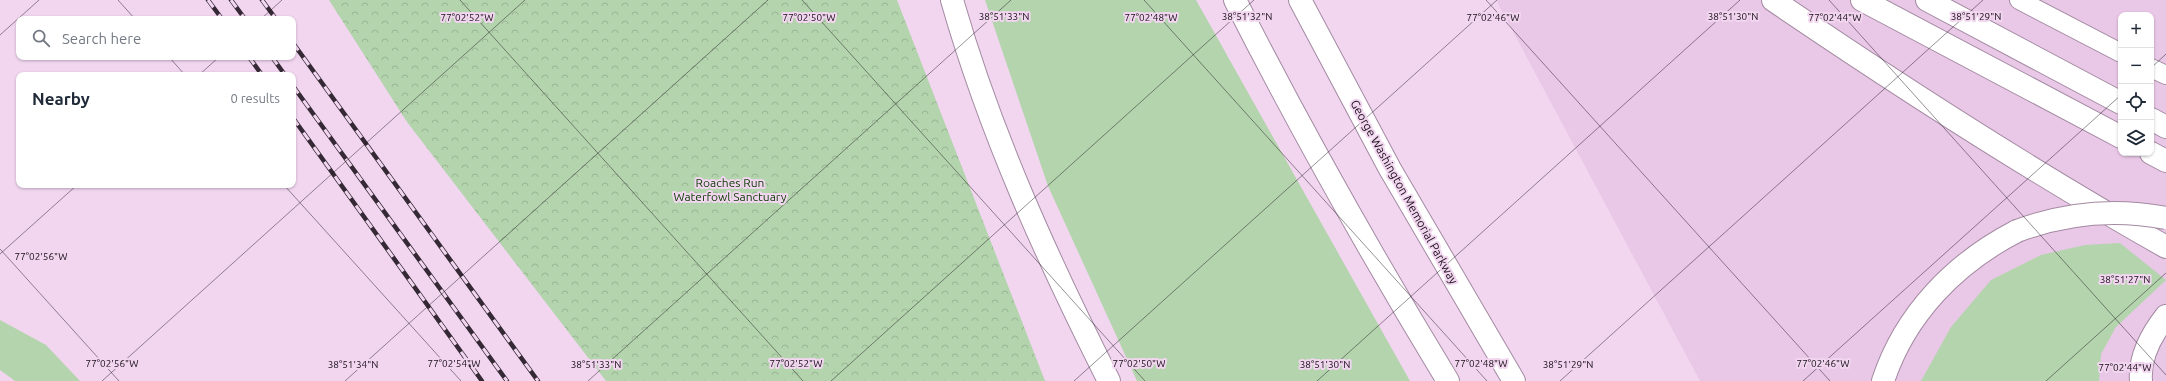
<!DOCTYPE html>
<html lang="en">
<head>
<meta charset="utf-8">
<style>
  body { margin:0; font-family:Ubuntu,sans-serif; background:#f6f6f7; color:#1f2937 }
  .controls { position:absolute; right:12px; top:12px; display:grid; overflow:hidden; border-radius:8px; box-shadow:0 1px 3px #0004 }
  .controls button { width:36px; height:36px; display:grid; place-items:center; padding:0; border:0; border-bottom:1px solid #e0e1e3; background:#fff; color:#1f2937; font:20px sans-serif }
  .list { margin:0; padding:0; list-style:none }
  h2 { display:flex; justify-content:space-between; align-items:center; height:52px; margin:0; padding:0 16px; font-size:17px }
  h2 small { font-size:13px; font-weight:400; color:#747a83 }
  .icon { flex:none; width:22px; height:22px; fill:none; stroke:currentColor; stroke-width:2; stroke-linecap:round; stroke-linejoin:round }
  .map { position:relative; flex:none; width:2166px; height:381px; overflow:hidden }
  .search { position:absolute; background:#fff; box-shadow:0 1px 3px #0004; left:16px; top:16px; width:280px; height:44px; display:flex; align-items:center; gap:10px; box-sizing:border-box; padding:0 14px; border-radius:8px; color:#747a83; font-size:15px }
  .panel { position:absolute; background:#fff; box-shadow:0 1px 3px #0004; left:16px; top:72px; width:280px; height:116px; border-radius:8px }
  .map>svg:first-child { display:block }
  .built { fill:#e9c7e6; fill-rule:evenodd }
  .green { fill:#b3d4ad }
  .park { fill:url(#park-crowns) }
  .lines { fill:none; stroke-linecap:round; stroke-linejoin:round }
  .service-casing { stroke:#a38aa2; stroke-width:20 }
  .secondary-casing { stroke:#a38aa2; stroke-width:24 }
  .motorway-casing { stroke:#a38aa2; stroke-width:24 }
  .service { stroke:#fff; stroke-width:18 }
  .secondary { stroke:#fff; stroke-width:22 }
  .motorway { stroke:#fff; stroke-width:22 }
  .rail-casing { stroke:#352935; stroke-width:4.5 }
  .rail { stroke:#f2d6f0; stroke-width:3; stroke-dasharray:9; stroke-linecap:butt }
  .secondary-bridge-casing { stroke:#a38aa2; stroke-width:24; stroke-linecap:butt }
  .secondary-bridge { stroke:#fff; stroke-width:22 }
  .ticks { fill:none; stroke:#170e17; stroke-width:1; stroke-opacity:0.45 }
  .labels { text-anchor:middle; stroke-width:4; stroke-linejoin:round; paint-order:stroke }
  .park-label { font-size:12px; fill:#0a3a00; stroke:#f2d6f0 }
  .street-label { font-size:12px; fill:#170e17; stroke:#f2d6f0 }
  .ticks-label { font-size:10px; text-anchor:middle; fill:#170e17; stroke:#f2d6f0; stroke-width:4; stroke-linejoin:round; paint-order:stroke }
</style>
</head>
<body>
<div class="map">
<svg width="2166" height="381" viewBox="0 0 2166 381">
  <defs>
    <pattern id="park-crowns" width="20" height="18" patternUnits="userSpaceOnUse"><rect width="20" height="18" fill="#b3d4ad"/><path d="M2 6a3 3 0 1 1 6 0M12 15a3 3 0 1 1 6 0" fill="none" stroke="#99b594"/></pattern>
  </defs>
  <rect width="100%" height="100%" fill="#f2d6f0"/>
  <path class="built" d="M1496,0H2166V381H1700ZM2121,15H2151V153H2121Z"/>
  <g class="green">
    <polygon points="985,0 1196,0 1410,381 1137,381 1048,186"/>
    <polygon points="2120,243 2166,280 2116,327 2101,354 2099,381 1921,381 1951,327 1991,280 2041,255 2085,245"/>
    <polygon points="0,320 46,345 80,381 15,381 0,370"/>
  </g>
  <polygon class="park" points="329,0 897,0 1045,381 606,381 407,122"/>
  <g class="lines">
    <defs>
      <g id="service">
        <polyline points="2019,0 2121,53"/>
        <polyline points="2151,68 2166,75"/>
      </g>
      <g id="secondary">
        <path d="M1883,381C1905,314 1955,263 2017,231"/>
        <path d="M2141,381C2139,357 2151,335 2166,316"/>
      </g>
      <g id="motorway">
        <path d="M952,0C990,133 1047,258 1109,381"/>
        <path d="M1235,0C1301,130 1372,256 1448,381"/>
        <polyline points="1300,0 1390,169 1514,381"/>
        <path d="M1773,0C1901,87 2031,171 2166,247"/>
        <polyline points="1862,0 2121,137"/>
        <polyline points="1927,0 2121,103"/>
        <polyline points="2151,119 2166,127"/>
        <polyline points="2151,153 2166,161"/>
      </g>
    </defs>
    <use href="#service" class="service-casing"/>
    <use href="#secondary" class="secondary-casing"/>
    <use href="#motorway" class="motorway-casing"/>
    <use href="#service" class="service"/>
    <use href="#secondary" class="secondary"/>
    <use href="#motorway" class="motorway"/>
    <defs>
      <g id="rail">
        <polyline points="208,0 222,19"/>
        <polyline points="231,0 245,19"/>
        <polyline points="262,0 276,19"/>
        <polyline points="293,43 538,381"/>
        <polyline points="249,57 262,75"/>
        <polyline points="272,57 285,75"/>
        <polyline points="293,86 507,381"/>
        <polyline points="293,118 482,381"/>
      </g>
    </defs>
    <use href="#rail" class="rail-casing"/>
    <use href="#rail" class="rail"/>
    <defs>
      <path id="secondary-bridge" d="M2017,231C2065,213 2115,208 2166,218"/>
    </defs>
    <use href="#secondary-bridge" class="secondary-bridge-casing"/>
    <use href="#secondary-bridge" class="secondary-bridge"/>
  </g>
  <path class="ticks" d="M118,0L135,19M460,0L803,381M802,0L1145,381M1144,0L1487,381M1486,0L1830,381M1829,0L2166,375M261,19L282,0M0,35L39,0M169,57L185,75M2151,68L2166,54M199,75L219,57M284,185L461,381M0,249L119,381M0,254L77,185M102,381L525,0M345,381L768,0M588,381L1011,0M831,381L1254,0M1074,381L1497,0M1317,381L1740,0M1560,381L1983,0M1803,381L2121,95M2046,381L2166,273"/>
  <g class="labels">
    <g class="park-label">
      <text x="730" y="187">Roaches Run<tspan x="730" dy="14">Waterfowl Sanctuary</tspan></text>
    </g>
    <g class="street-label">
      <text transform="translate(1404 192) rotate(61)" y="4">George Washington Memorial Parkway</text>
    </g>
  </g>
  <g class="ticks-label">
    <text x="1733" y="20">38°51'30"N</text>
    <text x="1976" y="20">38°51'29"N</text>
    <text x="1004" y="20">38°51'33"N</text>
    <text x="1247" y="20">38°51'32"N</text>
    <text x="467" y="21">77°02'52"W</text>
    <text x="809" y="21">77°02'50"W</text>
    <text x="1151" y="21">77°02'48"W</text>
    <text x="1493" y="21">77°02'46"W</text>
    <text x="1835" y="21">77°02'44"W</text>
    <text x="41" y="260">77°02'56"W</text>
    <text x="2125" y="283">38°51'27"N</text>
    <text x="112" y="367">77°02'56"W</text>
    <text x="454" y="367">77°02'54"W</text>
    <text x="796" y="367">77°02'52"W</text>
    <text x="1139" y="367">77°02'50"W</text>
    <text x="1481" y="367">77°02'48"W</text>
    <text x="1823" y="367">77°02'46"W</text>
    <text x="353" y="368">38°51'34"N</text>
    <text x="596" y="368">38°51'33"N</text>
    <text x="1325" y="368">38°51'30"N</text>
    <text x="1568" y="368">38°51'29"N</text>
    <text x="2125" y="371">77°02'44"W</text>
  </g>
</svg>
<div class="controls">
<button>+</button>
<button>−</button>
<button><svg class="icon" aria-label="locate" viewBox="0 0 24 24"><circle cx="12" cy="12" r="6"/><path d="M12 2v4M12 18v4M2 12h4M18 12h4"/></svg></button>
<button><svg class="icon" aria-label="layers" viewBox="0 0 24 24"><path d="M12 4l9 5-9 5-9-5zM3 14l9 5 9-5"/></svg></button>
</div>
<div class="search"><svg class="icon" aria-label="search" viewBox="0 0 24 24"><circle cx="10" cy="10" r="6"/><path d="M15 15l6 6"/></svg>Search here</div>
<section class="panel">
<h2>Nearby<small>0 results</small></h2>
<ul class="list">
</ul>
</section>
</div>
</body>
</html>
